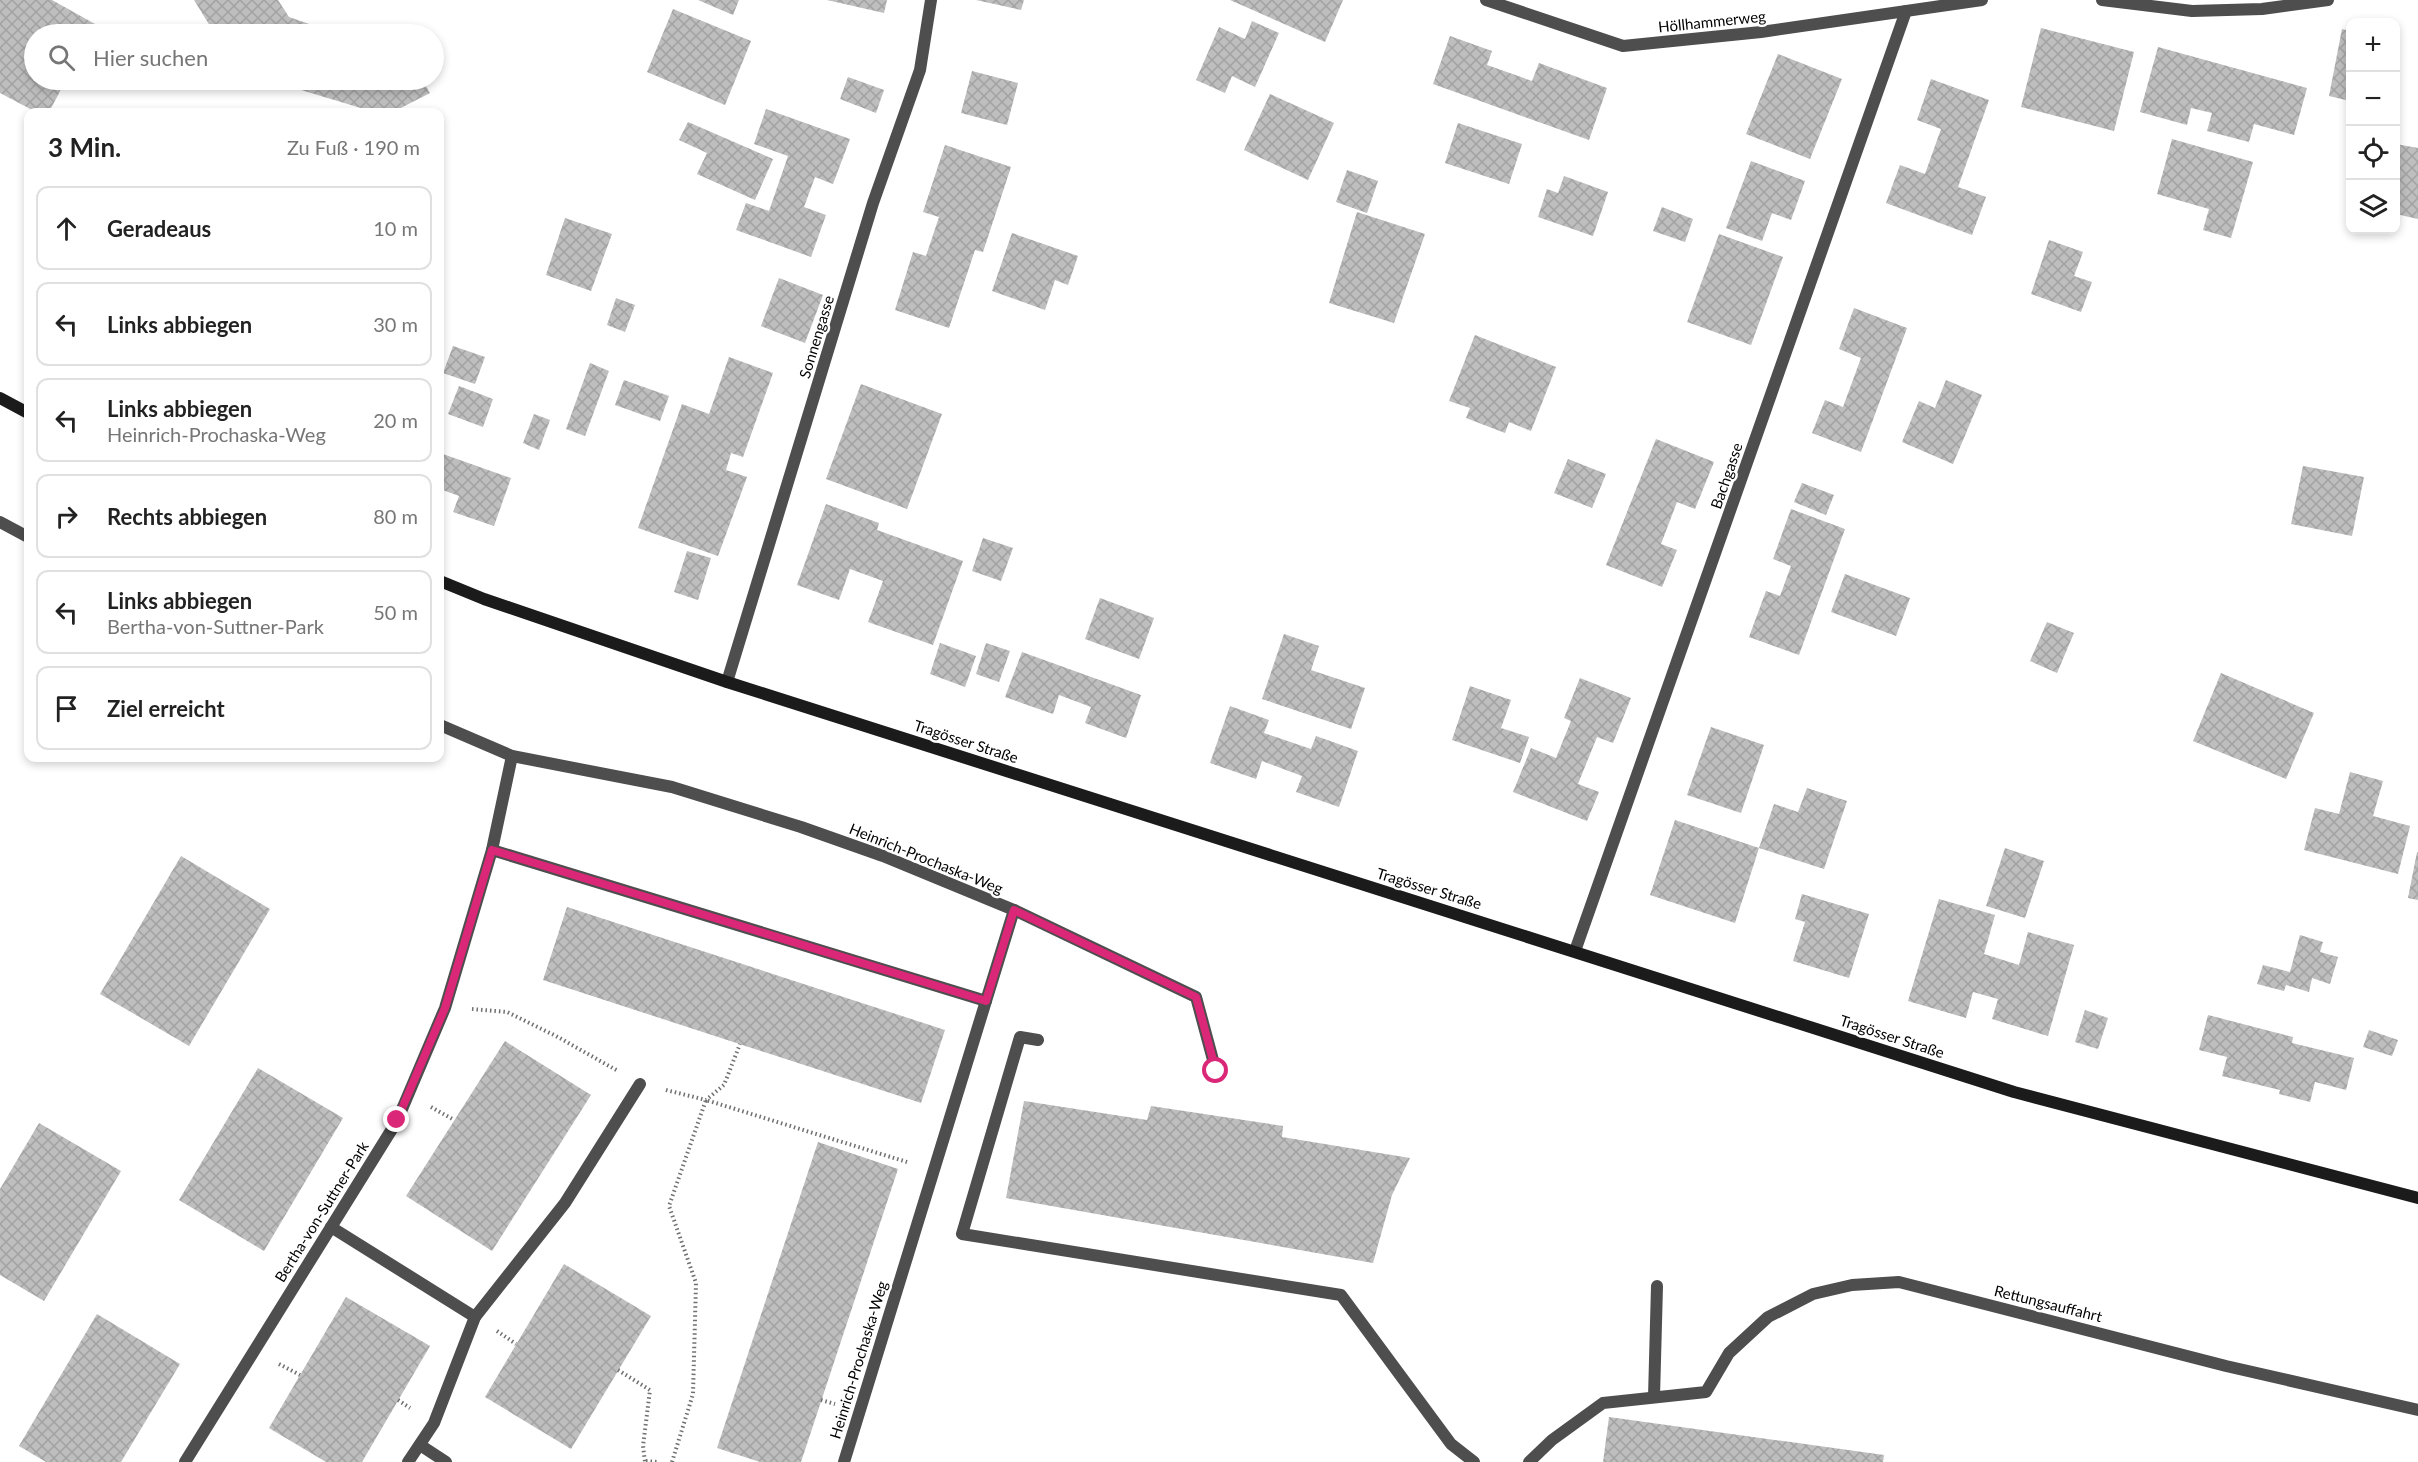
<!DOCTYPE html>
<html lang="de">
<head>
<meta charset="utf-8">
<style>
  body { margin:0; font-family:Lato,sans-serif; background:#f6f6f6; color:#222 }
  .controls { position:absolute; right:18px; top:18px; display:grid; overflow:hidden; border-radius:12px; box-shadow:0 3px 9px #0003 }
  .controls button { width:54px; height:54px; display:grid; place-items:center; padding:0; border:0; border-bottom:2px solid #e0e0e0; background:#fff; color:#222; font:30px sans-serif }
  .stop { position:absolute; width:18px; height:18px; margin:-14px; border:4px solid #db2777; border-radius:50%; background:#fff }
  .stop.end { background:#db2777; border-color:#fff; box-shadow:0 2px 6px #0008 }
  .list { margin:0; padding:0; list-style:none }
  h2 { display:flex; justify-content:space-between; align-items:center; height:78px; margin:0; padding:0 24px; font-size:26px }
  h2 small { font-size:20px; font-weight:400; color:#767676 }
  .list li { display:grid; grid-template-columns:39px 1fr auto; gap:18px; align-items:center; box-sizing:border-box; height:84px; margin:0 12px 12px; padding:0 12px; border:2px solid #e0e0e0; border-radius:12px }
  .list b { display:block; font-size:22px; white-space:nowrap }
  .list p { margin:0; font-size:20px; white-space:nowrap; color:#767676 }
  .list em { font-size:20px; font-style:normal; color:#767676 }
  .icon { flex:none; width:33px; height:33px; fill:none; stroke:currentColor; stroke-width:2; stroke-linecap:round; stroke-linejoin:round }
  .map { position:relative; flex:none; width:2418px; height:1462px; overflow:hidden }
  .search { position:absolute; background:#fff; box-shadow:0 3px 9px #0003; left:24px; top:24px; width:420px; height:66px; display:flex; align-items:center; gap:15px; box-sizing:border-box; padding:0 21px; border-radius:33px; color:#767676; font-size:22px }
  .panel { position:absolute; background:#fff; box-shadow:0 3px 9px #0003; left:24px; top:108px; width:420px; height:654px; border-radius:12px }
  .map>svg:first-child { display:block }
  .building { fill:url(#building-cross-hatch) }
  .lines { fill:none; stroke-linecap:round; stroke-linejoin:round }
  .path { stroke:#707070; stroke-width:4; stroke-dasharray:1.5 3; stroke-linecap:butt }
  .service { stroke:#4e4e4e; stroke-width:12 }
  .minor { stroke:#4e4e4e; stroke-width:12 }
  .secondary { stroke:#1b1b1b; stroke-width:12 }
  .route { stroke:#db2777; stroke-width:8 }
  .labels { text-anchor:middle; stroke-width:5; stroke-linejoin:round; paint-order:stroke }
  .street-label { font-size:15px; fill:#000; stroke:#fff }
</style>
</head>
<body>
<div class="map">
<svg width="2418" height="1462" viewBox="0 0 2418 1462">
  <defs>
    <pattern id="building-cross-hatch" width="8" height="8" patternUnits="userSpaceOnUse" patternTransform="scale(1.5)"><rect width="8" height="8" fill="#bebebe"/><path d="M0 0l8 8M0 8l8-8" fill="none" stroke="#a2a2a2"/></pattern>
  </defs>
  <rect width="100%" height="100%" fill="#fff"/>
  <g class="building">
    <polygon points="0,0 52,0 95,24 89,34 34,34 34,80 66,80 49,112 36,112 0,93"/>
    <polygon points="194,0 278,0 289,17 338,34 215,34"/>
    <polygon points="698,0 739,0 733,15"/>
    <polygon points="827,0 887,0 884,13"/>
    <polygon points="976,0 1024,0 1021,10"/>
    <polygon points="1230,0 1343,0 1325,42"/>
    <polygon points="673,9 751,41 725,105 647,72"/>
    <polygon points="1252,21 1279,33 1255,87 1232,76 1225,93 1196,80 1219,27 1245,39"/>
    <polygon points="393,24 399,34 374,34"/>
    <polygon points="2041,28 2134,52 2114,131 2021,107"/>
    <polygon points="2342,29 2350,31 2350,101 2329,96"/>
    <polygon points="1450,36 1492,51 1487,65 1532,81 1539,63 1607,88 1589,140 1433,84"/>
    <polygon points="2158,47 2307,88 2294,135 2254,124 2249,142 2207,131 2212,113 2191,108 2187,125 2140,112"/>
    <polygon points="1778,54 1842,79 1810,159 1746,134"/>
    <polygon points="972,71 1018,83 1007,125 961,113"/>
    <polygon points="848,77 884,90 876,113 840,99"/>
    <polygon points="1931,79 1989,100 1958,187 1986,197 1972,235 1886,203 1900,165 1925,174 1941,129 1917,120"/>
    <polygon points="268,80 422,80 430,93 393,112 374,112"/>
    <polygon points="1270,94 1334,123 1308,180 1244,150"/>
    <polygon points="766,109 850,139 833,184 815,177 804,207 826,215 811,257 736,230 746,203 769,211 788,156 754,144"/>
    <polygon points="688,122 773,159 755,200 697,174 707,153 679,140"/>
    <polygon points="1458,123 1522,144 1509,184 1445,163"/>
    <polygon points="2172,139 2253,162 2231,238 2203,230 2209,209 2157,194"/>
    <polygon points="2396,144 2418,148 2418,219 2396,214"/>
    <polygon points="945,145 1011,167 983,252 975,250 949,328 895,310 913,252 926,256 939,217 923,212"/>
    <polygon points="1751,161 1805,181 1791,220 1772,213 1762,241 1726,228"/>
    <polygon points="1347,170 1378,181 1367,213 1336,202"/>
    <polygon points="1564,176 1608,192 1593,236 1538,217 1547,189 1558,193"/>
    <polygon points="1662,207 1693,219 1685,242 1653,231"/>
    <polygon points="1357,212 1425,234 1394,323 1329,303"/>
    <polygon points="565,218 612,234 591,291 546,275"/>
    <polygon points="1012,233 1078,256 1068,285 1055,280 1045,310 992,291"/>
    <polygon points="1719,234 1783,257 1751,345 1687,322"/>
    <polygon points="2049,240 2083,252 2074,276 2092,282 2081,312 2031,294"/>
    <polygon points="779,278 823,295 805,343 761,326"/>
    <polygon points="616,298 635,305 625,332 607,325"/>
    <polygon points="1854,308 1907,328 1861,452 1812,433 1825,400 1843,407 1861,358 1839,349"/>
    <polygon points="1475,335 1556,367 1531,431 1509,422 1505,433 1466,418 1470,408 1449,401"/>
    <polygon points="453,346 485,357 475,384 443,373"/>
    <polygon points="729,357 773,373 743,457 731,453 726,470 747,477 718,556 638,528 682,404 709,414"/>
    <polygon points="590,363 609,371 585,436 566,429"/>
    <polygon points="624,380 669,396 660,421 615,405"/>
    <polygon points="1946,380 1982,395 1953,464 1902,442 1919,401 1935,408"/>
    <polygon points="861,384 942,414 907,509 826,479"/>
    <polygon points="459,386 493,399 483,427 448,414"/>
    <polygon points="534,414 550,420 539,450 523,443"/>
    <polygon points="1656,439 1714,462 1695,509 1677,502 1661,544 1677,550 1662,587 1606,565"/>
    <polygon points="440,453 511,478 494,526 453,512 459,496 440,489"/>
    <polygon points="1568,459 1606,474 1592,508 1554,493"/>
    <polygon points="2303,466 2364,477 2352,536 2291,524"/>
    <polygon points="1802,483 1834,495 1826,515 1794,502"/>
    <polygon points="826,504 879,523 877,530 963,561 933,645 868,622 883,581 850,569 839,600 797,585"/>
    <polygon points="1791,509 1845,529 1799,655 1749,637 1766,591 1780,596 1791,566 1773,559"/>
    <polygon points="983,538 1013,548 1001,581 972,571"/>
    <polygon points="687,551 711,558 698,600 674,592"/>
    <polygon points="1845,574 1910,598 1896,636 1831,612"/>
    <polygon points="1100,598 1154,618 1139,659 1085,639"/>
    <polygon points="2047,622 2074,633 2057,673 2030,661"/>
    <polygon points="1284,634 1319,646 1311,670 1365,688 1351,729 1262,699"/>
    <polygon points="940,643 976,656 965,687 930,674"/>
    <polygon points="986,643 1010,651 999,682 976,674"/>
    <polygon points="1022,652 1141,695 1126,738 1085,723 1091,707 1059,695 1053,714 1005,697"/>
    <polygon points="2221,673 2314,713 2286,779 2193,741"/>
    <polygon points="1580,678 1631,698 1613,743 1597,737 1578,784 1599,792 1587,821 1513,792 1531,748 1556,758 1571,721 1564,718"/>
    <polygon points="1470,686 1511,700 1501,728 1529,737 1520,763 1452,740"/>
    <polygon points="1230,706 1269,720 1264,733 1311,749 1316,736 1358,751 1339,807 1296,792 1302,776 1262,761 1256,779 1210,763"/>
    <polygon points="1711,727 1764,745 1741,813 1687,795"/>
    <polygon points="2350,772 2383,781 2373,816 2410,826 2398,874 2304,850 2315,808 2339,814"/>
    <polygon points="1807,788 1847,801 1824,869 1759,848 1774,804 1798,812"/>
    <polygon points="1675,820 1759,848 1735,923 1650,895"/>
    <polygon points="2005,848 2044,861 2025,918 1986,906"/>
    <polygon points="2417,852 2418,852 2418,900 2408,898"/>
    <polygon points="181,856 270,909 189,1046 100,994"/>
    <polygon points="1802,894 1869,914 1849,978 1793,961 1805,922 1795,919"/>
    <polygon points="1939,899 1995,915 1984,954 2019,965 2028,932 2074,945 2048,1036 1992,1019 1998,999 1973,992 1966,1018 1908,1001"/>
    <polygon points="567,907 945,1030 921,1103 543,980"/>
    <polygon points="2300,935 2323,942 2320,952 2338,957 2330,984 2312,978 2309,992 2286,985 2284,991 2257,984 2263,965 2290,972"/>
    <polygon points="2085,1010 2108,1018 2098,1049 2075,1042"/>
    <polygon points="2208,1015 2293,1037 2292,1043 2354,1058 2346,1090 2315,1082 2310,1102 2279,1094 2280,1090 2222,1076 2227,1057 2199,1050"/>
    <polygon points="2369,1030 2398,1040 2392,1056 2363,1047"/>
    <polygon points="505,1041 591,1095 492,1251 406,1196"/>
    <polygon points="258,1068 343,1118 264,1251 179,1200"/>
    <polygon points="1024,1101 1147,1120 1151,1106 1283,1126 1282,1137 1410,1158 1392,1195 1373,1263 1006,1198"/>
    <polygon points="39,1123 121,1171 44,1301 0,1275 0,1189"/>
    <polygon points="818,1142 898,1169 801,1462 760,1462 717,1448"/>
    <polygon points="564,1264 651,1316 571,1449 485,1397"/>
    <polygon points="346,1297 430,1346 362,1462 326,1462 269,1428"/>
    <polygon points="97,1314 180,1364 121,1462 46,1462 19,1446"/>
    <polygon points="1609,1417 1884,1455 1883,1462 1603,1462"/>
  </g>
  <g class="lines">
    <g class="path">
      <polyline points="472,1009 507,1012 556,1036 618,1071"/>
      <polyline points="666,1090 706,1100 724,1085 740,1044"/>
      <polyline points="431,1107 454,1120"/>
      <polyline points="497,1331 516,1344"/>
      <polyline points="279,1364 300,1375"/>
      <polyline points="618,1370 650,1390 643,1446 645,1462"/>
      <polyline points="398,1400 410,1408"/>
      <polyline points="821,1400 835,1404"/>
      <polyline points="646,1461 658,1462"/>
      <polyline points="672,1462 693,1394 696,1283 669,1206 706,1100 907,1162"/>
    </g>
    <g class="service">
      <polyline points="1014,910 1196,997 1216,1071"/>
      <polyline points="1038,1040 1020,1037 962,1234 1341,1295 1451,1444 1474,1462"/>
      <polyline points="1654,1397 1657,1286"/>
      <polyline points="1529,1462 1552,1440 1603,1403 1706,1392 1729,1353 1768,1317 1813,1294 1852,1285 1899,1282 2226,1366 2418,1410"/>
    </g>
    <g class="minor">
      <polyline points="1486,0 1623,46 1761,32 1982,0"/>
      <polyline points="2102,0 2192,11 2262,9 2328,0"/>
      <polyline points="0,522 28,537"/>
      <polyline points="727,682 873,203 920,70 931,0"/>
      <polyline points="440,725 512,756 672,787 801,827 883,856 1014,910 844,1462"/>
      <polyline points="492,850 986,1001"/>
      <polyline points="1575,951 1906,11"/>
      <polyline points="331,1227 475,1317"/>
      <polyline points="420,1445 446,1462"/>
      <polyline points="185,1462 397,1121 445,1008 492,850 512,756"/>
      <polyline points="408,1462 434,1423 475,1317 565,1203 640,1084"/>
    </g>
    <g class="secondary">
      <polyline points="0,398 28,413"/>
      <polyline points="440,581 484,599 727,682 2014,1092 2418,1198"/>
    </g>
  </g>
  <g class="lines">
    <polyline class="route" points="397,1120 445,1008 492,850 986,1001 1014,910 1196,997 1216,1071"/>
  </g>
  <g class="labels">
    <g class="street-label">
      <text transform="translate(1712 22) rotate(-6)" y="5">Höllhammerweg</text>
      <text transform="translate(817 337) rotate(-73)" y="5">Sonnengasse</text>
      <text transform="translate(1727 476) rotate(-71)" y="5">Bachgasse</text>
      <text transform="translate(966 742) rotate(18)" y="5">Tragösser Straße</text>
      <text transform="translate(926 859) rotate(22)" y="5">Heinrich-Prochaska-Weg</text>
      <text transform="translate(1429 889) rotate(17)" y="5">Tragösser Straße</text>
      <text transform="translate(1892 1037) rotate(18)" y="5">Tragösser Straße</text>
      <text transform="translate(322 1212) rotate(-58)" y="5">Bertha-von-Suttner-Park</text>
      <text transform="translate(2048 1304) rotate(14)" y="5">Rettungsauffahrt</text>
      <text transform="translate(859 1360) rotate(-73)" y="5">Heinrich-Prochaska-Weg</text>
    </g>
  </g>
</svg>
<div class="controls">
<button>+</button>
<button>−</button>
<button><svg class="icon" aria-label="locate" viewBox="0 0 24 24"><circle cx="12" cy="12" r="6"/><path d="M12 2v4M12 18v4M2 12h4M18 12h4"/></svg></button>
<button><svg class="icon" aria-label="layers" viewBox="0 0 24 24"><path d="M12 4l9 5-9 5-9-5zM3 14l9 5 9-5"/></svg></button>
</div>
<div class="stop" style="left:1216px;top:1071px"></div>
<div class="stop end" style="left:397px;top:1120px"></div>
<div class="search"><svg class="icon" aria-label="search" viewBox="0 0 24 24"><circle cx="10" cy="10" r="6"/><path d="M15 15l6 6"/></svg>Hier suchen</div>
<section class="panel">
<h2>3 Min.<small>Zu Fuß · 190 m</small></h2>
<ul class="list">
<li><svg class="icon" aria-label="ahead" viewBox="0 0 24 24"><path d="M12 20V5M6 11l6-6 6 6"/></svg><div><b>Geradeaus</b></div><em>10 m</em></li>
<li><svg class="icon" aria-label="left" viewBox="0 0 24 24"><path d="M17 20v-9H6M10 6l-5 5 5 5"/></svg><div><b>Links abbiegen</b></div><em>30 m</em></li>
<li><svg class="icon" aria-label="left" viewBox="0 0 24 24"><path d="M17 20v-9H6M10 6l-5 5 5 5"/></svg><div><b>Links abbiegen</b><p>Heinrich-Prochaska-Weg</p></div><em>20 m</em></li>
<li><svg class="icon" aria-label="right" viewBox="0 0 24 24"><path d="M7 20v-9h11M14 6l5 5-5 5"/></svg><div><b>Rechts abbiegen</b></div><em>80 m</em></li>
<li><svg class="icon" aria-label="left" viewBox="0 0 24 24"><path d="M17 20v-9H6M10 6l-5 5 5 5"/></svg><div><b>Links abbiegen</b><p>Bertha-von-Suttner-Park</p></div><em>50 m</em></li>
<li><svg class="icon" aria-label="arrive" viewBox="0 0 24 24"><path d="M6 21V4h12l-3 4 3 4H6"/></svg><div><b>Ziel erreicht</b></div></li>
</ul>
</section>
</div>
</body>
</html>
